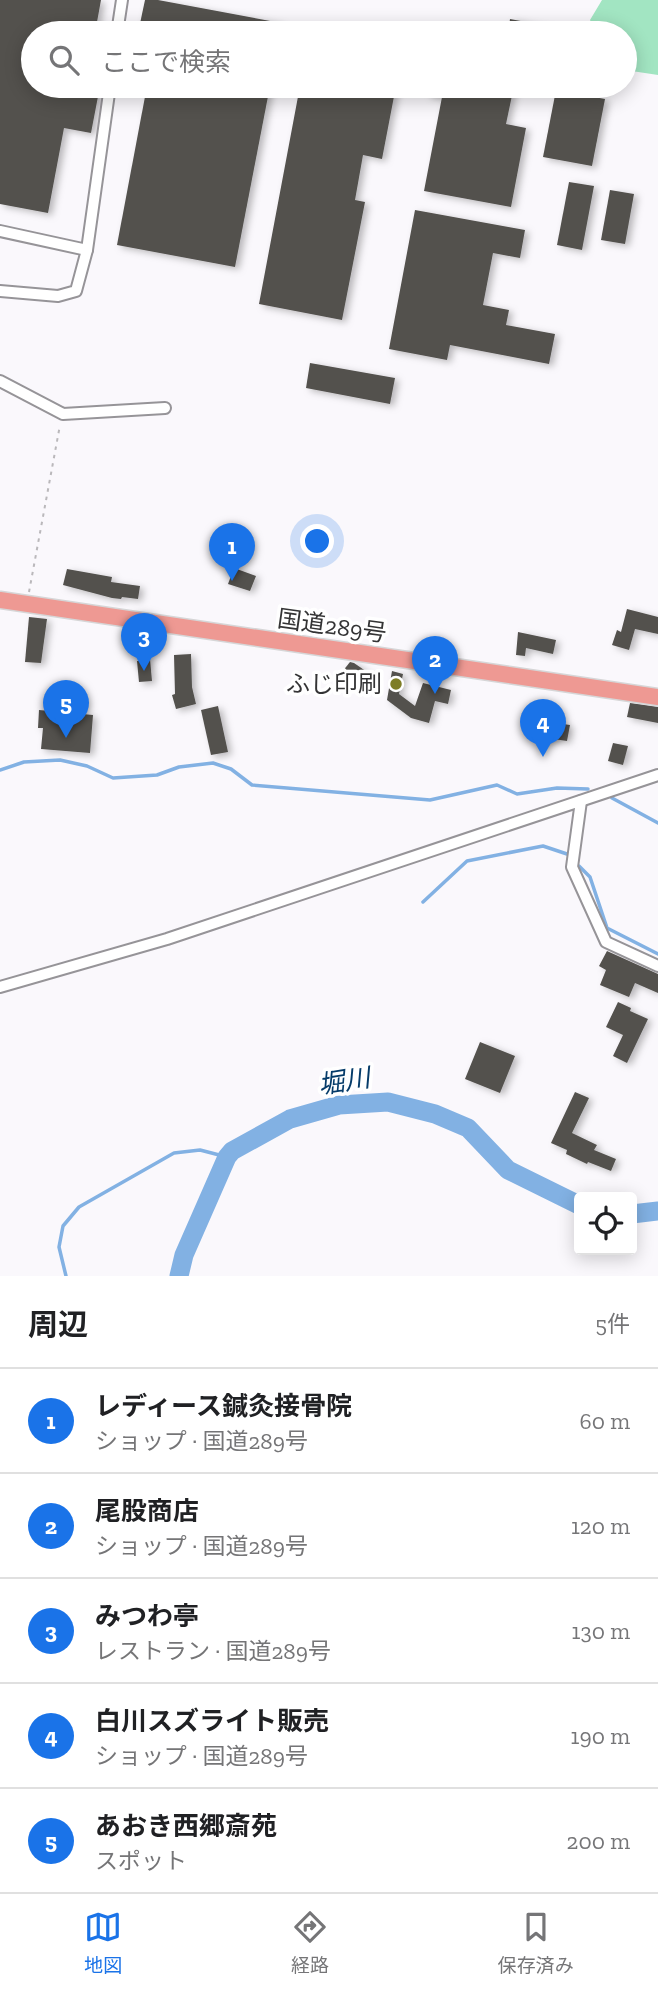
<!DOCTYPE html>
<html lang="ja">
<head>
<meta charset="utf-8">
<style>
  body { margin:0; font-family:"Zilla Slab","Noto Sans JP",serif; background:#f6f6f6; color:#202124 }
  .controls { position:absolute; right:21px; bottom:21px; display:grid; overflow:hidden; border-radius:7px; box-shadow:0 4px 18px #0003 }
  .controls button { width:63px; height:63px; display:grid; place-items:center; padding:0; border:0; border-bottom:2px solid #e0e0e0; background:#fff; color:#202124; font:35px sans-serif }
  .you { position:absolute; left:318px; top:542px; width:24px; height:24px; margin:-18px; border:5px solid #fff; border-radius:50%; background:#1a73e8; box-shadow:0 0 0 10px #1a73e833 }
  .badge { display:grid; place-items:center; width:46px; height:46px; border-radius:50%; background:#1a73e8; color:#fff; font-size:23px; font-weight:700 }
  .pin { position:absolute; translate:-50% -58px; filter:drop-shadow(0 2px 4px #0008) }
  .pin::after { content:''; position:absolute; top:37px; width:24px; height:21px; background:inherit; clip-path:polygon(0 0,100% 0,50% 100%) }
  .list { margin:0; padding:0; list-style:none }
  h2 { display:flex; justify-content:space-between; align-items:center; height:91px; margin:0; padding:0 28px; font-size:30px }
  h2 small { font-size:23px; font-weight:400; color:#757577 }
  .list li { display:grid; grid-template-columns:46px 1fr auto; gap:21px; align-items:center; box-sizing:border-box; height:105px; padding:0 28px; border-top:2px solid #e0e0e0 }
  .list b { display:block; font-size:26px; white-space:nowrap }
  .list p { margin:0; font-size:23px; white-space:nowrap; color:#757577 }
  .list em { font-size:23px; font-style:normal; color:#757577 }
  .icon { flex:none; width:38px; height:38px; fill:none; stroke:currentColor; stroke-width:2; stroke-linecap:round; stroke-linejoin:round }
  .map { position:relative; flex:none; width:658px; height:1276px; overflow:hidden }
  .search { position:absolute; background:#fff; box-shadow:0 4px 18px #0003; left:21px; right:21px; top:21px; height:77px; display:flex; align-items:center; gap:18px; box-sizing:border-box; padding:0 24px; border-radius:38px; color:#757577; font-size:26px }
  .sheet { height:616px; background:#fff }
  nav { display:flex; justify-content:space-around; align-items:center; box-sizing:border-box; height:98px; border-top:2px solid #e0e0e0; background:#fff; font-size:19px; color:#757577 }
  nav a { display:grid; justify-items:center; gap:4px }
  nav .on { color:#1a73e8 }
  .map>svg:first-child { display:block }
  .green { fill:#a2e5c2 }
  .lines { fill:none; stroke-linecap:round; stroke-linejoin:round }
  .stream { stroke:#82b1e3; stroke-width:3.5 }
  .river { stroke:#82b1e3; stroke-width:19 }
  .building { fill:#53514d; filter:url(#shadow) }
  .minor-casing { stroke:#969498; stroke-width:14 }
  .highway-casing { stroke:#d6d6d7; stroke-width:19 }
  .path { stroke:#bab8bb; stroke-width:2; stroke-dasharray:3.5 5; stroke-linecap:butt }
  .minor { stroke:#fff; stroke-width:10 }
  .highway { stroke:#ee9993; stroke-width:16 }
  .poi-dot { fill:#7e7d25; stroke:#fff; stroke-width:2.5 }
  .labels { text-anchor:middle; stroke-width:7; stroke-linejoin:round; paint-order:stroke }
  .street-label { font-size:24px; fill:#343435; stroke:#fff }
  .poi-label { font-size:24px; fill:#343435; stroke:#fff; text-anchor:end }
  .water-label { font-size:26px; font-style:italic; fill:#053b69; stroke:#fff }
</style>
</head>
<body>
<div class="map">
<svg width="658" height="1276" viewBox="0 0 658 1276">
  <defs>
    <filter id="shadow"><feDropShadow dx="4" dy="2.5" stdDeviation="3.5" flood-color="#0004"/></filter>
  </defs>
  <rect width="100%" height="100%" fill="#faf8fc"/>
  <polygon class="green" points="602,0 658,0 658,75 625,70 625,33 596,33 590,20"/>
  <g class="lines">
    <g class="stream">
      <polyline points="0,770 24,762 60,760 87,766 113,778 157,775 179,767 213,763 231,769 252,785 430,800 497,785 517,794 557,788 588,789"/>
      <polyline points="612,798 658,823"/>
      <polyline points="579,866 590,877 607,928 658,954"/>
      <polyline points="423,902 467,861 543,846 567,854"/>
      <polyline points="66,1276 59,1247 63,1226 79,1207 174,1153 200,1150 227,1157"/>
    </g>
    <g class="river">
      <polyline points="632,1214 658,1211"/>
      <polyline points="179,1276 184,1255 227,1157 232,1151 290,1119 339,1105 388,1102 435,1114 468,1128 508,1170 579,1205"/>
    </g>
  </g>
  <g class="building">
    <polygon points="0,0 101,0 95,33 33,33 33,86 100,86 91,133 64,128 48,213 0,204"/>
    <polygon points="145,0 158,0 281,23 279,33 138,33"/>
    <polygon points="510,19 564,29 563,33 508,33"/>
    <polygon points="147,86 270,86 235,267 117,245"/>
    <polygon points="300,86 396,86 382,159 363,155 355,200 365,202 342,320 259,304"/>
    <polygon points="429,86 514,86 506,124 526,128 511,207 424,191 442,97 427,95"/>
    <polygon points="556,90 605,99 592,166 543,157"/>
    <polygon points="569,182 594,186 582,250 557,245"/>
    <polygon points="610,190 634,194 625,244 601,240"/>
    <polygon points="415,210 525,230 520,258 493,253 483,305 509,310 506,325 555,334 549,364 450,345 447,360 389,349"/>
    <polygon points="310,363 395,378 390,404 306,388"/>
    <polygon points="234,568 256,576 250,591 228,584"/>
    <polygon points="67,569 112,577 111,582 140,586 138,599 122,597 121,599 112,598 63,585"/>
    <polygon points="627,609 658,617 658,634 635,629 629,650 612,645 617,630 621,632"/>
    <polygon points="29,617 47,619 41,663 25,662"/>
    <polygon points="518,632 556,640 553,654 526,648 525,656 516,655"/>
    <polygon points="191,654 192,687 196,704 176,709 172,695 175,694 174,655"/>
    <polygon points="150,659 152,681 139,682 137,661"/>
    <polygon points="350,662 354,663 373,676 364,688 342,672"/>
    <polygon points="392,671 403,674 399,694 415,706 423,683 451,690 448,704 435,701 429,723 411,718 387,700"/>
    <polygon points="630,703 658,707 658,723 627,717"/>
    <polygon points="218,706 228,752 211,755 201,710"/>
    <polygon points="39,710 93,715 90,753 41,749 43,728 38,728"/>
    <polygon points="542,721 570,725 567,741 540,737"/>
    <polygon points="613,743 628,746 623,765 608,761"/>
    <polygon points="607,951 658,974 658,993 635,983 629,997 600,985 606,970 599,966"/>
    <polygon points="618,1002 631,1008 630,1011 648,1019 627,1063 613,1056 623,1035 606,1027"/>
    <polygon points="480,1042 515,1056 500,1093 465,1079"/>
    <polygon points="575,1092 589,1098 572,1133 597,1145 594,1150 616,1159 611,1171 588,1162 587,1164 566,1154 567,1150 551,1143"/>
  </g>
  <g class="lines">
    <defs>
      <g id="minor">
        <polyline points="117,33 122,0"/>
        <polyline points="0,231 87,250"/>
        <polyline points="0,291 58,296 76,291 87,250 110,86"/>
        <polyline points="0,381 63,414 165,408"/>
        <polyline points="581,801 572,867 606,942 658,966"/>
        <polyline points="0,987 167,939 658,775"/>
      </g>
      <polyline id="highway" points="0,600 658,697"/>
    </defs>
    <use href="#minor" class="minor-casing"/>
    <use href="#highway" class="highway-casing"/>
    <polyline class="path" points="29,592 60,425"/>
    <use href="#minor" class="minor"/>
    <use href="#highway" class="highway"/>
  </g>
  <circle class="poi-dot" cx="396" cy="684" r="7"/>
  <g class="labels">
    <g class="street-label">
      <text transform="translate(332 626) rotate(8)" y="8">国道289号</text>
    </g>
    <g class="poi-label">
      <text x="382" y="692">ふじ印刷</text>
    </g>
    <g class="water-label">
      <text transform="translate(344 1081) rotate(-9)" y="9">堀川</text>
    </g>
  </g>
</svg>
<div class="controls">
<button><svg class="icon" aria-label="locate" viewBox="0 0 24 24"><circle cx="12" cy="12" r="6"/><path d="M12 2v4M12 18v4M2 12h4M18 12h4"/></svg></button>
</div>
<div class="you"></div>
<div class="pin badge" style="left:232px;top:581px">1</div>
<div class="pin badge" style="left:435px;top:694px">2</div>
<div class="pin badge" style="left:144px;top:671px">3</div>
<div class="pin badge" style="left:543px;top:757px">4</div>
<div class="pin badge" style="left:66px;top:738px">5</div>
<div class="search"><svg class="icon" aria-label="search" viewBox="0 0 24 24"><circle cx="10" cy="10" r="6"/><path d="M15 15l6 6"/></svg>ここで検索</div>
</div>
<section class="sheet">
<h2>周辺<small>5件</small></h2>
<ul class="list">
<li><span class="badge">1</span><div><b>レディース鍼灸接骨院</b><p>ショップ · 国道289号</p></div><em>60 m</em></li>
<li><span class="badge">2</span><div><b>尾股商店</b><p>ショップ · 国道289号</p></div><em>120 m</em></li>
<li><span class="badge">3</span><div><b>みつわ亭</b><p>レストラン · 国道289号</p></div><em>130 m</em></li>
<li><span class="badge">4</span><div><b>白川スズライト販売</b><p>ショップ · 国道289号</p></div><em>190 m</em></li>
<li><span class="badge">5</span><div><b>あおき西郷斎苑</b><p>スポット</p></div><em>200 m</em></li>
</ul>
</section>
<nav>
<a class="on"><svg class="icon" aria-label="map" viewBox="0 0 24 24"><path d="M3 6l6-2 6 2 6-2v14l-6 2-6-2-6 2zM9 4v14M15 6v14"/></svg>地図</a>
<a><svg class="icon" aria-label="directions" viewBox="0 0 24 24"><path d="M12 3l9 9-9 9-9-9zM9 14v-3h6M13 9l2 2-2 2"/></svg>経路</a>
<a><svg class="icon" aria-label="saved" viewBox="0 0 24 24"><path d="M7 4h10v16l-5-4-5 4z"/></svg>保存済み</a>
</nav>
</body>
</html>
